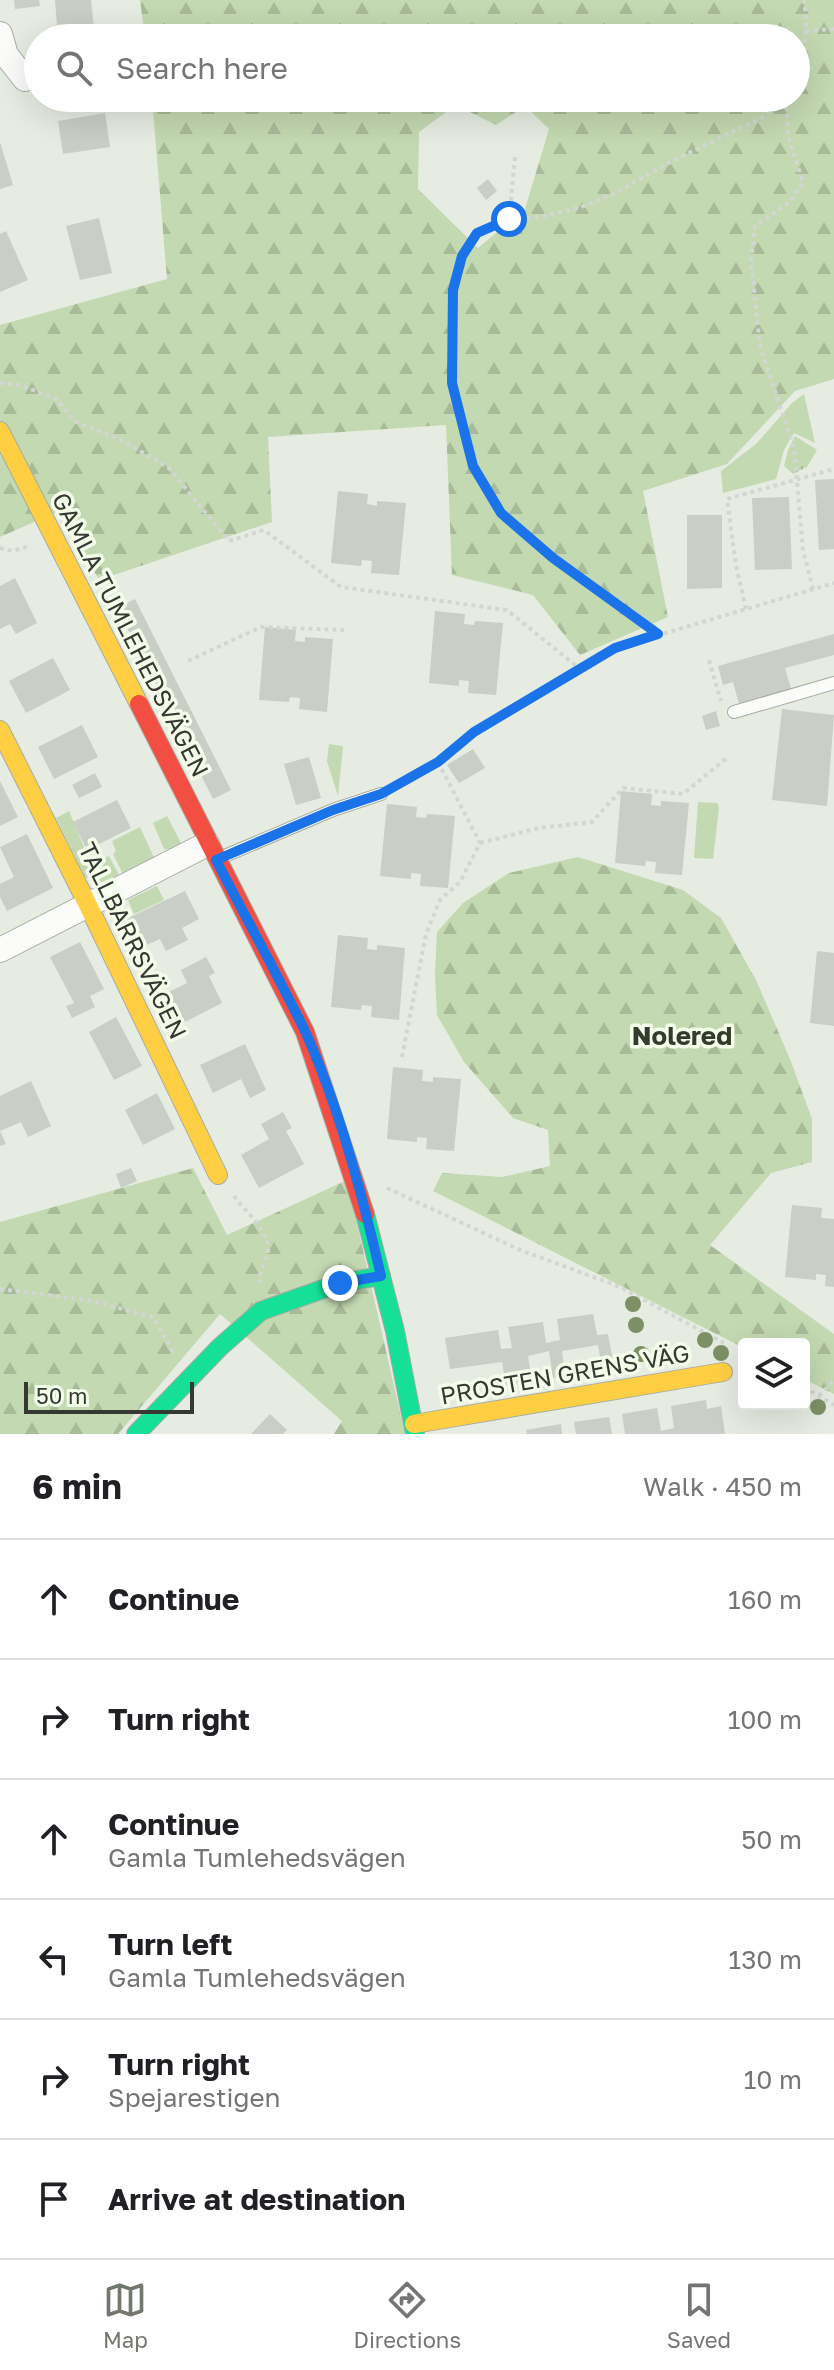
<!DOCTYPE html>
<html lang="en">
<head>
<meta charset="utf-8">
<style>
  body { margin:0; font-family:"Golos Text",sans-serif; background:#f2f2f2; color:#202124 }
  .controls { position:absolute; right:24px; bottom:24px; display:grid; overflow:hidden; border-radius:8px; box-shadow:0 8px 32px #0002 }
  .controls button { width:72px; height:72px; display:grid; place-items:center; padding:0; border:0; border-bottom:2px solid #e0e0e0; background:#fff; color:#202124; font:40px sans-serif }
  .scale { position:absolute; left:24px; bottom:20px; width:170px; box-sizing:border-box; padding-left:8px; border:4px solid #353932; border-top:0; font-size:22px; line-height:28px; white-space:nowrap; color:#353932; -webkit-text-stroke:6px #f3fdea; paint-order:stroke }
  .stop { position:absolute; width:24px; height:24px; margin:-18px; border:6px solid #1a73e8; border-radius:50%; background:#fff }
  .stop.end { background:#1a73e8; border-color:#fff; box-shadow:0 2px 8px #0008 }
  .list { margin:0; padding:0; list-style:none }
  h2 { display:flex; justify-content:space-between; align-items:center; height:104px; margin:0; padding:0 32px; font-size:34px }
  h2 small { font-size:26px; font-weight:400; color:#757577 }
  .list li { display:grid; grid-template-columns:52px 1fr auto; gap:24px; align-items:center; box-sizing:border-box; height:120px; padding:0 32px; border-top:2px solid #e0e0e0 }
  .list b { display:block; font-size:30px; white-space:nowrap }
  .list p { margin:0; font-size:26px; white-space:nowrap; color:#757577 }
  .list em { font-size:26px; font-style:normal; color:#757577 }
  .icon { flex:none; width:44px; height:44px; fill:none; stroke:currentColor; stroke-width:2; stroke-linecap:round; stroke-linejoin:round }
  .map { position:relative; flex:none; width:834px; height:1434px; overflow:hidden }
  .search { position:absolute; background:#fff; box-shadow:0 8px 32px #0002; left:24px; right:24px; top:24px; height:88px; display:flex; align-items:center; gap:20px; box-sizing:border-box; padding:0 28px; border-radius:44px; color:#757577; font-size:30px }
  .sheet { height:824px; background:#fff }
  nav { display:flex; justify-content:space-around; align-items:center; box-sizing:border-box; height:112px; border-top:2px solid #e0e0e0; background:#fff; font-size:22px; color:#757577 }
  nav a { display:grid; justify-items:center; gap:4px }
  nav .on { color:#73786f }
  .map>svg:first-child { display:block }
  .grass { fill:#c3d9b1 }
  .forest { fill:url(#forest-firs); fill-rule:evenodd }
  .park { fill:url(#park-tufts) }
  .building { fill:#c9cec6 }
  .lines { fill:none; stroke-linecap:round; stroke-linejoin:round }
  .lane-casing { stroke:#a7aba3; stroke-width:14 }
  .street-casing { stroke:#a7aba3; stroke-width:26 }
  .fast-casing { stroke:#a7aba3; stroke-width:20 }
  .slow-casing { stroke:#a7aba3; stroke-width:20 }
  .jam-casing { stroke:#a7aba3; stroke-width:20 }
  .path { stroke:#d4d6d3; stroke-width:4; stroke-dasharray:4 4; stroke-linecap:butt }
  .lane { stroke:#fbfcfa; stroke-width:12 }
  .street { stroke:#fbfcfa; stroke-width:24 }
  .fast { stroke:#16e098; stroke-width:18 }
  .slow { stroke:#ffcf43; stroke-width:18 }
  .jam { stroke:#f24e42; stroke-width:18 }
  .tree { fill:#7d9065 }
  .route { stroke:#1a73e8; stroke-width:10 }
  .labels { text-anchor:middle; stroke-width:7; stroke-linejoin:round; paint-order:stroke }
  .street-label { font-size:24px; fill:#353932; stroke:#f3fdea }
  .neighbourhood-label { font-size:26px; font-weight:bold; fill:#333b2c; stroke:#f3fdea }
</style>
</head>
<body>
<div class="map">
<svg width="834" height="1434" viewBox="0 0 834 1434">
  <defs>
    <pattern id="forest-firs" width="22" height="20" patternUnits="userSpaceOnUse" patternTransform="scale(2)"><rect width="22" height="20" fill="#c3d9b1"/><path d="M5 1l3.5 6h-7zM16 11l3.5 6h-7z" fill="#a8bb99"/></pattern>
    <pattern id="park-tufts" width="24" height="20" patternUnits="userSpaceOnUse" patternTransform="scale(2)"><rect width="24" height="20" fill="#c3d9b1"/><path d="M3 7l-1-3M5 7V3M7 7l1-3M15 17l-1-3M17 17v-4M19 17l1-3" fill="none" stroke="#a8bb99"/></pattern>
  </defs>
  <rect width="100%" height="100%" fill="#e6ece1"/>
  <g class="grass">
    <polygon points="804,394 815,443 794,433 784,450 776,479 723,493 721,471 756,444 792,403"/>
    <polygon points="329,744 343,746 338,796 327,761"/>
    <polygon points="698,802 717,803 719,808 713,859 694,858"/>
    <polygon points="69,811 91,864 109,856 120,877 106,884 85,877 56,818"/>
    <polygon points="167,816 181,843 175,850 164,849 153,823"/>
    <polygon points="140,827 155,860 124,876 113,854 116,851 112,841"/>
    <polygon points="157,886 164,900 134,914 128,900"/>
  </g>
  <g class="forest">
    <path d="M140,0H834V379L795,391L727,464L643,491L668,617L580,655L533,595L452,575L446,425L268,437L272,522L99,580L59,511L0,537V325L167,279L152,98H796V38H145ZM456,105L496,125L525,106L549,129L525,209L478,248L418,189L419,132Z"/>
    <polygon points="578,857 683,890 721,918 756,980 790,1059 812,1119 812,1162 771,1173 710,1245 834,1334 834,1394 804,1379 804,1344 744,1344 744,1348 433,1191 442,1173 502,1177 550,1166 548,1130 513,1118 464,1062 437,1015 435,974 437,932 463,903 509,873"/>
    <polygon points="193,1168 227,1235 347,1180 405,1434 334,1434 342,1421 220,1314 118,1434 0,1434 0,1222"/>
  </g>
  <polygon class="park" points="795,436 817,450 807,467 793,474 784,466 788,450"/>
  <g class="building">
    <polygon points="14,0 39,0 40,6 15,9"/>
    <polygon points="55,0 91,0 95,38 58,38"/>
    <polygon points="105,113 110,147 63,154 58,121"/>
    <polygon points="0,142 13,185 0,189"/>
    <polygon points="488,179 497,191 486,200 477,188"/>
    <polygon points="99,218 112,273 80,280 66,226"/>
    <polygon points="6,231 28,280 0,292 0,234"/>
    <polygon points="834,479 834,549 819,550 815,480"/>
    <polygon points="338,491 368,494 367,504 377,506 377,501 406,503 399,575 371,573 372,561 362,560 361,566 331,563"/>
    <polygon points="789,497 792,569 755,570 752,498"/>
    <polygon points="687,515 722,515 722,588 687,589"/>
    <polygon points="15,578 37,623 16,634 10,624 0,629 0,586"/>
    <polygon points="135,599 231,790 213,799 117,608"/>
    <polygon points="435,611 465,614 464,624 474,625 475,621 503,623 496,695 468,693 469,681 459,680 459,686 429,683"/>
    <polygon points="265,627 296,630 295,641 305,642 305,637 333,639 327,712 299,709 300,698 290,697 289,702 259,700"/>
    <polygon points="834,634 834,655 785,668 791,689 739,704 733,682 723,685 718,666"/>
    <polygon points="53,658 70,690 26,713 9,681"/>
    <polygon points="782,709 834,715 827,806 772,800"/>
    <polygon points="716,711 720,726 706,730 702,716"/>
    <polygon points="82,725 98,757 54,779 38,747"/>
    <polygon points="473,749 485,768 459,783 447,765"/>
    <polygon points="309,757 321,798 296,805 284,764"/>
    <polygon points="95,773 102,787 79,798 72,785"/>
    <polygon points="0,781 18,817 0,826"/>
    <polygon points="621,791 652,794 651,805 661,806 661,801 689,803 682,875 655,873 656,862 646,861 645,866 615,863"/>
    <polygon points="117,800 131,828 87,850 73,822"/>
    <polygon points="387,804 417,807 416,817 426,818 427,814 455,816 448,888 420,886 421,874 411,873 411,879 380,876"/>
    <polygon points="27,834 53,888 7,911 0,897 0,884 14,877 0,847"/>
    <polygon points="185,891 199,919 182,928 188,940 166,951 160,939 138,949 124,920"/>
    <polygon points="338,935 368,938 367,949 377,950 377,945 405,948 399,1020 371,1017 372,1006 362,1005 361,1010 331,1007"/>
    <polygon points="80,942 104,989 90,996 95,1007 72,1018 66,1006 74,1003 50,957"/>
    <polygon points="817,951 834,953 834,1026 810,1023"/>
    <polygon points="206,957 215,973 209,976 222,1003 179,1025 163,995 187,983 181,970"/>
    <polygon points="116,1017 142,1066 114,1080 89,1032"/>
    <polygon points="245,1044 266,1090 250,1098 241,1079 213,1093 200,1065"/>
    <polygon points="393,1067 423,1070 422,1081 433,1082 433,1077 461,1079 454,1151 426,1149 427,1138 417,1137 417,1142 387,1139"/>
    <polygon points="31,1081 51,1126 28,1137 21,1122 0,1131 6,1144 0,1146 0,1096"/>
    <polygon points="157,1093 175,1129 143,1145 125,1110"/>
    <polygon points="283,1112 292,1128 286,1131 304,1164 259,1188 241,1155 269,1139 261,1124"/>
    <polygon points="131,1168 137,1181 121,1188 116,1174"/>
    <polygon points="792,1205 822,1208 821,1218 834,1219 834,1287 825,1286 826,1275 816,1274 816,1280 785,1277"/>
    <polygon points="593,1314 597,1335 608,1334 614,1367 602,1369 598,1345 562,1351 565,1376 553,1378 549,1351 528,1356 532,1381 506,1385 502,1362 450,1369 445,1338 498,1330 501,1349 512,1348 508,1327 543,1322 546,1343 560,1340 557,1319"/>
    <polygon points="706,1400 707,1409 721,1406 725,1434 625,1434 622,1414 657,1408 661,1431 674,1428 671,1406"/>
    <polygon points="270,1414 287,1430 283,1434 251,1434"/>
    <polygon points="609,1417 612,1434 576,1434 574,1422"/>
    <polygon points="561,1424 562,1434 527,1434 526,1430"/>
  </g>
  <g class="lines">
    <defs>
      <g id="lane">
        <polyline points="734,712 834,683"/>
        <polyline points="220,858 333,810 381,794"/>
      </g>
      <g id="street">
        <polyline points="0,34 6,55 25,79"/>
        <polyline points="0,950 207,844"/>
      </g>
      <g id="fast">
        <polyline points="365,1214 395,1331 415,1434"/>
        <polyline points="136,1434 220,1347 261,1311 340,1283 381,1276"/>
      </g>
      <g id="slow">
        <polyline points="0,431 139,704"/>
        <polyline points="0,730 88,905 218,1175"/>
        <polyline points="414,1424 723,1372"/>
      </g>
      <polyline id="jam" points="139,704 305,1032 365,1214"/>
    </defs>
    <use href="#lane" class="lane-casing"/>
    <use href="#street" class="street-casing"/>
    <use href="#fast" class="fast-casing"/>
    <use href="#slow" class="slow-casing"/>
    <use href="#jam" class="jam-casing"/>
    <g class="path">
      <polyline points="806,31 834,29"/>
      <path d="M796,82C805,55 808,28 804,0"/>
      <polyline points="786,98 788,135 803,183 790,202 755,226 751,262 760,346 794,448 803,550 813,589"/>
      <polyline points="515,157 509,219 540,217 581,207 616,193 666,164 765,116 780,98"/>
      <polyline points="509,219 477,233 462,256 453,290 452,383 473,466 501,513 553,558 658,634"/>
      <polyline points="0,383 19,385 55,398 76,422 119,439 168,467 229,541 264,530 341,587 507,610 580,669"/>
      <polyline points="0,548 13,551 29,546"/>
      <polyline points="746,609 736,566 727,499 834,469"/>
      <polyline points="709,660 721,701"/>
      <polyline points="188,661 261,627 344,630"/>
      <polyline points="394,786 438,762 474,732 615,648 834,583"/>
      <polyline points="480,843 539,828 592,822 623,788 683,794 729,756"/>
      <polyline points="402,1057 426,934 440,900 460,882 480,843 438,762"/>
      <polyline points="387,1188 520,1250 618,1286 724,1343"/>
      <path d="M234,1196C245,1212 270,1230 268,1251C267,1262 258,1270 260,1282"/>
      <polyline points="0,1289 88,1300 153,1317 174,1353"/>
      <polyline points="804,1387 834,1405"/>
      <polyline points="819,1396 834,1380"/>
    </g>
    <use href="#lane" class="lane"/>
    <use href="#street" class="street"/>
    <use href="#fast" class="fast"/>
    <use href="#slow" class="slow"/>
    <use href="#jam" class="jam"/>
  </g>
  <g class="tree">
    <circle cx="633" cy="1304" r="8"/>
    <circle cx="636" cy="1325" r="8"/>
    <circle cx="705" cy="1340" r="8"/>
    <circle cx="721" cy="1353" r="8"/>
    <circle cx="641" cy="1354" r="8"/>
    <circle cx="818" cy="1407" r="8"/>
  </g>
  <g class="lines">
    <path class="route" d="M340,1283L381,1276C362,1194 339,1106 304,1029C276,972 245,916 216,860L333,810L381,794L438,762L474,732L615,648L658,634L553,558L501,513L473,466L452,383L453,290L462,256L477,233L509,219"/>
  </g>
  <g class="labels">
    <g class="street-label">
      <text transform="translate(130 635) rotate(63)" y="8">GAMLA TUMLEHEDSVÄGEN</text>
      <text transform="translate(132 941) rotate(64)" y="8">TALLBARRSVÄGEN</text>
      <text transform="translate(565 1375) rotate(-10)" y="8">PROSTEN GRENS VÄG</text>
    </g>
    <g class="neighbourhood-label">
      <text x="682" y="1045">Nolered</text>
    </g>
  </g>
</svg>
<div class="controls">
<button><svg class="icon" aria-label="layers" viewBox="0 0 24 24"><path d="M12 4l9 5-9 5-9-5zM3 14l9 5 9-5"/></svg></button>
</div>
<div class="scale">50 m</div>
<div class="stop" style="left:509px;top:219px"></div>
<div class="stop end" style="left:340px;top:1283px"></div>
<div class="search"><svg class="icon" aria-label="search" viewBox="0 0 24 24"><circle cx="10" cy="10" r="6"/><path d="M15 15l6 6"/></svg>Search here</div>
</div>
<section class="sheet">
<h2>6 min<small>Walk · 450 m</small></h2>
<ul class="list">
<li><svg class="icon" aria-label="ahead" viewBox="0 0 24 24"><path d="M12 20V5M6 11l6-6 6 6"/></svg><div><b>Continue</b></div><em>160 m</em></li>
<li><svg class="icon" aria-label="right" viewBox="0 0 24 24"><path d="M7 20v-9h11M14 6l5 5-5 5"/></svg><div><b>Turn right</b></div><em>100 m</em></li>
<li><svg class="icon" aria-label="ahead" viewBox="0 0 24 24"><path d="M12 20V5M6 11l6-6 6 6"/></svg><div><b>Continue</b><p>Gamla Tumlehedsvägen</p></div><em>50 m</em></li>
<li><svg class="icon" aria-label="left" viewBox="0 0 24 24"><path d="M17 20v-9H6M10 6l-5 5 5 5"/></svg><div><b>Turn left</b><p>Gamla Tumlehedsvägen</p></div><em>130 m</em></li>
<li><svg class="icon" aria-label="right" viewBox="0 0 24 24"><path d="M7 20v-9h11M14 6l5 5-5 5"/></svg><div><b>Turn right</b><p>Spejarestigen</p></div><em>10 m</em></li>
<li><svg class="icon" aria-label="arrive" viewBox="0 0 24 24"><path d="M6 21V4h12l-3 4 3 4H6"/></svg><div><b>Arrive at destination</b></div></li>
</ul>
</section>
<nav>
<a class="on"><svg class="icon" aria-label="map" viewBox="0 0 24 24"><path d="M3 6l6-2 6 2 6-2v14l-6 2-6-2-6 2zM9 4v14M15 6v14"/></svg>Map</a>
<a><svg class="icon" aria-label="directions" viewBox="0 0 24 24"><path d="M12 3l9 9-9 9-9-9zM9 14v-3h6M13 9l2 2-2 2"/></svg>Directions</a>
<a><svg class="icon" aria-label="saved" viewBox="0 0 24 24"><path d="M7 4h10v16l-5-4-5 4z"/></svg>Saved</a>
</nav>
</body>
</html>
